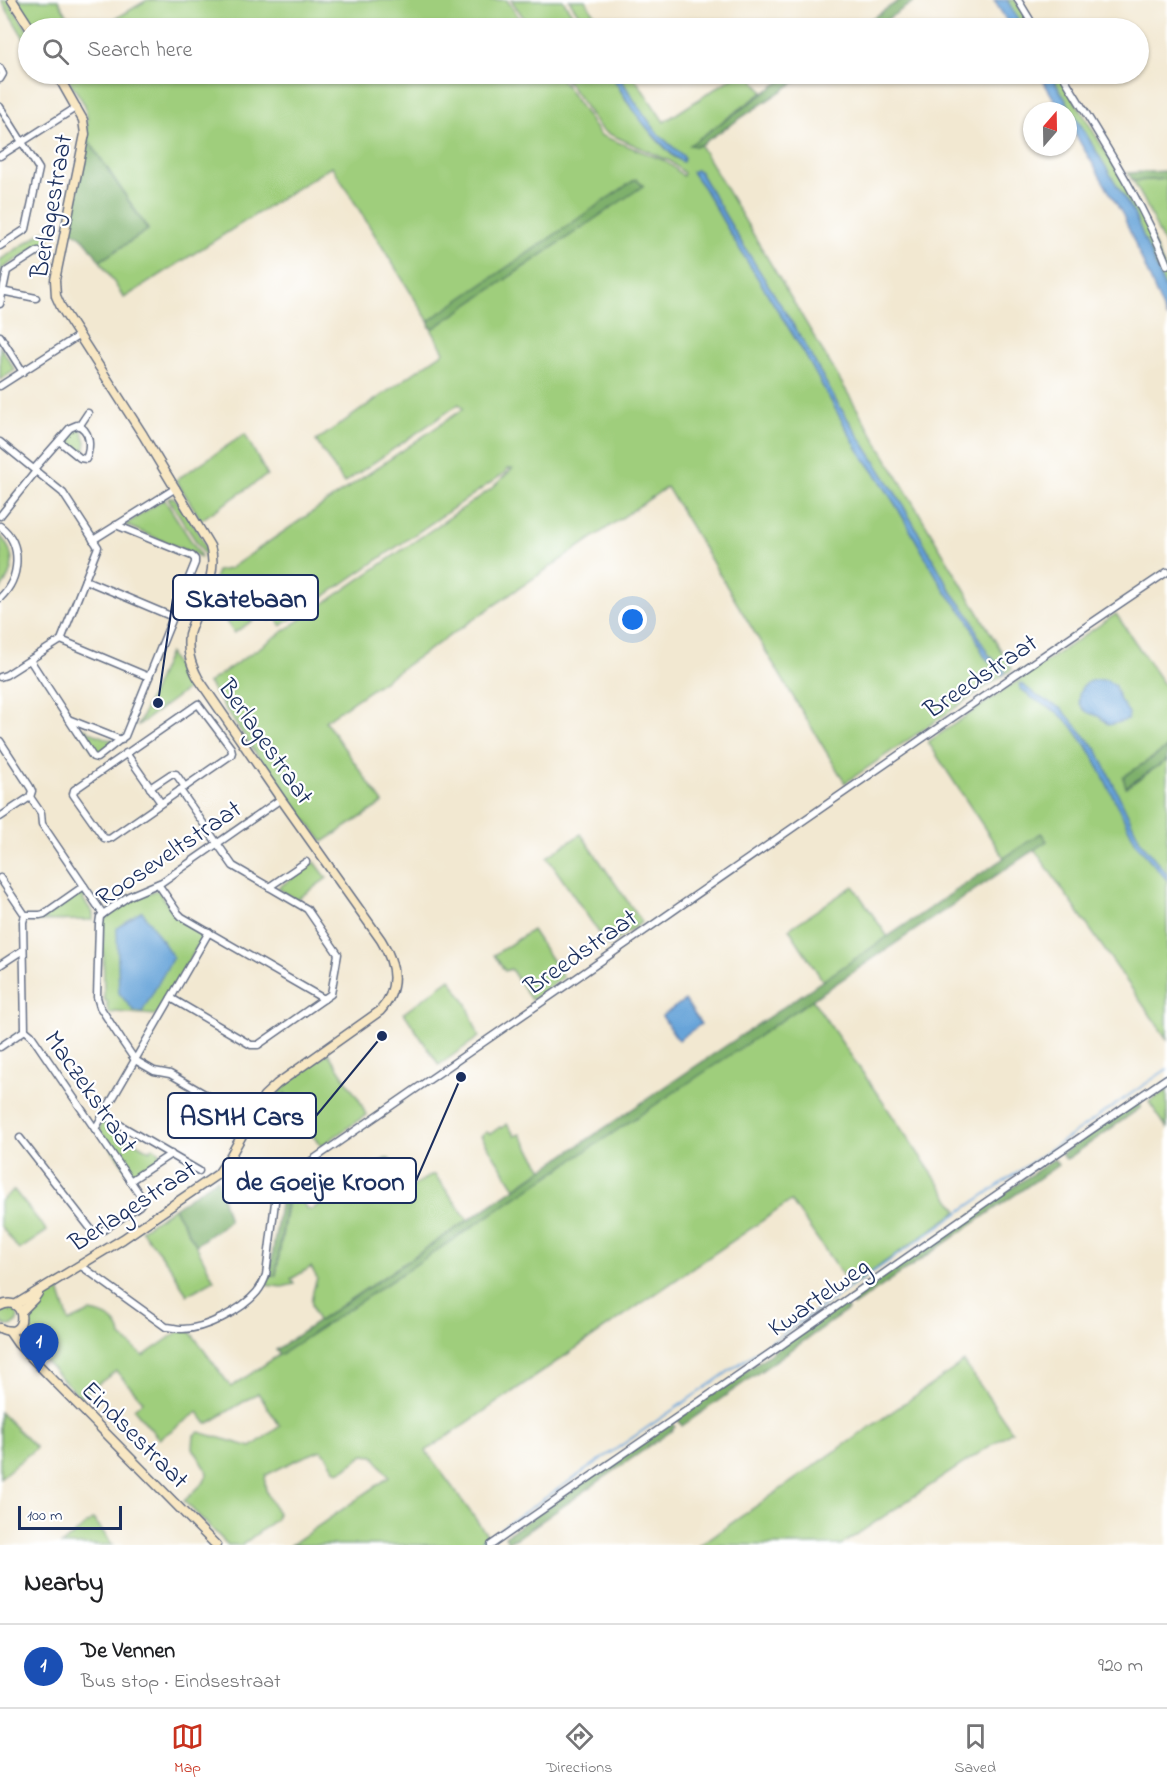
<!DOCTYPE html>
<html lang="en">
<head>
<meta charset="utf-8">
<style>
  body { margin:0; font-family:"Indie Flower",sans-serif; background:#f2f2f2; color:#202124 }
  .compass { position:absolute; left:1023px; top:102px; width:54px; height:54px; border-radius:50%; background:#fff; box-shadow:0 2px 4px #0004; rotate:20deg }
  .scale { position:absolute; left:18px; bottom:15px; width:104px; box-sizing:border-box; padding-left:6px; border:3px solid #1b2f5e; border-top:0; font-size:16px; line-height:21px; white-space:nowrap; color:#1b2f5e; -webkit-text-stroke:4px #fff; paint-order:stroke }
  .you { position:absolute; left:633px; top:620px; width:21px; height:21px; margin:-15px; border:4px solid #fff; border-radius:50%; background:#1a73e8; box-shadow:0 0 0 9px #1a73e833 }
  .badge { display:grid; place-items:center; width:39px; height:39px; border-radius:50%; background:#c8321e; color:#fff; font-size:20px; font-weight:700 }
  .pin { position:absolute; translate:-50% -50px; filter:drop-shadow(0 2px 3px #0008) }
  .pin::after { content:''; position:absolute; top:32px; width:21px; height:18px; background:inherit; clip-path:polygon(0 0,100% 0,50% 100%) }
  .list { margin:0; padding:0; list-style:none }
  h2 { display:flex; justify-content:space-between; align-items:center; height:78px; margin:0; padding:0 24px; font-size:26px }
  h2 small { font-size:20px; font-weight:400; color:#757577 }
  .list li { display:grid; grid-template-columns:39px 1fr auto; gap:18px; align-items:center; box-sizing:border-box; height:84px; padding:0 24px; border-top:2px solid #e0e0e0 }
  .list b { display:block; font-size:22px; white-space:nowrap }
  .list p { margin:0; font-size:20px; white-space:nowrap; color:#757577 }
  .list em { font-size:20px; font-style:normal; color:#757577 }
  .icon { flex:none; width:33px; height:33px; fill:none; stroke:currentColor; stroke-width:2; stroke-linecap:round; stroke-linejoin:round }
  .map { position:relative; flex:none; width:1167px; height:1545px; overflow:hidden }
  .search { position:absolute; background:#fff; box-shadow:0 2px 4px #0004; left:18px; right:18px; top:18px; height:66px; display:flex; align-items:center; gap:15px; box-sizing:border-box; padding:0 21px; border-radius:33px; color:#757577; font-size:22px }
  .sheet { height:162px; background:#fff }
  nav { display:flex; justify-content:space-around; align-items:center; box-sizing:border-box; height:84px; border-top:2px solid #e0e0e0; background:#fff; font-size:16px; color:#757577 }
  nav a { display:grid; justify-items:center; gap:3px }
  nav .on { color:#c8321e }
  .map>svg:first-child { display:block }
  .green { fill:#9fce7c; stroke:#5d7e6d; stroke-width:1.5; fill-rule:evenodd }
  .forest { fill:#7fb16c; stroke:#4d7065; stroke-width:1.5 }
  .water { fill:#68a4d9; stroke:#426a9c; stroke-width:1.5 }
  .lines { fill:none; stroke-linecap:round; stroke-linejoin:round }
  .stream { stroke:#68a4d9; stroke-width:2 }
  .street-casing { stroke:#667086; stroke-width:9 }
  .secondary-casing { stroke:#667086; stroke-width:11 }
  .street { stroke:#fff; stroke-width:6 }
  .secondary { stroke:#f8e7c3; stroke-width:8 }
  .labels { text-anchor:middle; stroke-width:4.5; stroke-linejoin:round; paint-order:stroke }
  .street-label { font-size:26px; fill:#1b2f5e; stroke:#fff }
  .leader { fill:none; stroke:#1b2f5e; stroke-width:2 }
  .callout-dot { fill:#1b2f5e; stroke:#fff; stroke-width:2 }
  .callout { fill:#fff; stroke:#1b2f5e; stroke-width:2 }
  .callout-label { font-size:27px; text-anchor:middle; font-weight:bold; fill:#1b2f5e }
</style>
</head>
<body>
<div class="map">
<svg width="1167" height="1545" viewBox="0 0 1167 1545">
  <rect width="100%" height="100%" fill="#fff"/>
  <filter id="ink" filterUnits="userSpaceOnUse"><feTurbulence type="fractalNoise" baseFrequency=".0167" numOctaves="2"/><feDisplacementMap in="SourceGraphic" scale="12" xChannelSelector="R" yChannelSelector="G"/><feConvolveMatrix kernelMatrix="1 2 1 2 8 2 1 2 1" color-interpolation-filters="sRGB"/></filter>
  <filter id="wash" filterUnits="userSpaceOnUse"><feTurbulence type="fractalNoise" baseFrequency=".008" numOctaves="4" result="noise"/><feDisplacementMap in="SourceGraphic" scale="24" xChannelSelector="R" yChannelSelector="G"/><feGaussianBlur stdDeviation="1.35" result="paint"/><feColorMatrix in="noise" values="0 0 0 0 0 0 0 0 0 0 0 0 0 0 0 0 0 1.4 0 .05"/><feComposite in="paint" operator="in"/></filter>
  <g filter="url(#wash)">
    <rect width="100%" height="100%" fill="#f2e8d1"/>
    <g class="green">
      <polygon points="1,0 8,0 28,31 28,45"/>
      <polygon points="17,0 58,0 75,28 36,28"/>
      <polygon points="147,0 507,0 526,28 100,28"/>
      <polygon points="511,0 563,0 581,28 531,28"/>
      <polygon points="569,0 585,0 603,28 588,28"/>
      <polygon points="1007,0 1015,0 1032,28 1023,28"/>
      <path d="M65,74H558L600,135L663,160L672,166L683,176L684,173L670,161L605,132L600,128L562,74H611L629,105L655,138L675,158L683,156L658,134L635,102L618,74H632L664,122L738,74H749L763,92L690,145L696,146L700,145L1012,669L845,783L667,487L325,721L383,803L323,842L263,764L208,683L491,489L512,469H507L506,472L281,626L275,617L270,620L264,613L234,633L208,595L217,571L229,569L463,409L459,404L344,483L316,441L444,352L430,327L434,328L643,185L635,180L429,322L332,166L124,298L100,261L148,229L87,138V117L85,105ZM695,170L699,171L738,237L802,339L836,401L901,502L951,591L972,619L979,638L988,654L1005,671L984,656L968,619L945,591L897,507L880,480L859,451L803,351L736,243L704,188L692,172Z"/>
      <polygon points="1050,74 1059,74 1120,176 1145,223 1167,273 1167,294 1134,214"/>
      <polygon points="1167,179 1167,251 1144,200 1133,181"/>
      <polygon points="44,231 52,233 49,240 3,268 0,278 0,260"/>
      <polygon points="0,346 15,370 0,380"/>
      <path d="M77,428L81,429L86,441L84,456L81,455L65,441C65,435 71,431 77,428Z"/>
      <polygon points="245,434 267,475 201,520 176,480"/>
      <path d="M173,497L176,500C190,520 211,543 208,568L207,559L203,552L168,498Z"/>
      <polygon points="164,499 199,553 201,557 125,525"/>
      <path d="M0,535C17,555 15,570 0,590L1,564Z"/>
      <polygon points="1116,614 1167,689 1167,748 1123,778 1127,787 1167,760 1167,1039 1034,849 1046,841 1042,834 1004,858 928,742"/>
      <polygon points="169,653 189,688 137,726 141,719"/>
      <polygon points="81,728 87,729 87,731 110,740 112,739 113,743 100,753 94,753 83,733 80,732"/>
      <polygon points="581,834 642,922 608,946 547,857"/>
      <polygon points="315,862 327,878 296,900 278,888"/>
      <polygon points="853,886 888,937 823,981 789,929"/>
      <polygon points="156,890 159,892 175,915 181,919 180,921 201,932 202,939 156,1015 115,1012 110,1014 106,1005 108,1004 107,1001 105,1001 104,998 103,922 105,919 132,900"/>
      <polygon points="82,892 87,895 83,899 93,913 93,920 34,921 34,918 45,917"/>
      <polygon points="532,930 563,977 531,1000 511,969 505,971 494,955"/>
      <polygon points="450,979 467,1004 479,1037 439,1065 404,1013"/>
      <path d="M812,999L958,1211L850,1286L791,1201L426,1451L488,1536L475,1545H291L389,1477L374,1456L364,1455L345,1469L338,1472C330,1466 329,1455 321,1450L294,1461L266,1475C262,1489 270,1500 278,1513L276,1519L242,1545H228L184,1501L204,1482L207,1475L206,1469L193,1448L194,1435L199,1432L251,1447L280,1426L258,1393L207,1424L198,1412L159,1439L134,1409L143,1401L116,1371L80,1397L31,1347L30,1307L48,1289H52L62,1283L65,1286L59,1290L69,1322L90,1312C104,1314 120,1321 121,1336L143,1356L182,1329L189,1330L231,1387Z"/>
      <polygon points="328,1053 360,1101 366,1115 321,1146 309,1131 296,1119 285,1093 258,1137 255,1128 265,1110 287,1083"/>
      <polygon points="1167,1090 1167,1128 1149,1102"/>
      <path d="M106,1121L117,1126L115,1131L150,1151L153,1147L160,1152V1158L135,1175H130L101,1133C98,1127 100,1123 106,1121Z"/>
      <polygon points="507,1124 515,1136 520,1134 543,1169 515,1188 481,1136 487,1132 490,1134 500,1127 501,1128"/>
      <path d="M385,1159H389L410,1188L431,1175H435L468,1220L318,1321C308,1302 311,1298 317,1278L311,1267L291,1279L294,1284L282,1287L266,1285L269,1277L276,1275L289,1193L292,1187L307,1209L311,1210Z"/>
      <polygon points="14,1190 47,1231 19,1250 0,1225 0,1201"/>
      <polygon points="174,1208 196,1245 214,1280 187,1295 170,1266 141,1230"/>
      <circle cx="9" cy="1317" r="9"/>
      <polygon points="964,1362 1012,1431 841,1545 700,1545"/>
      <polygon points="0,1412 36,1448 0,1478"/>
      <polygon points="93,1519 113,1545 61,1545"/>
    </g>
    <g class="forest">
      <polygon points="900,0 916,0 874,28 857,28"/>
      <polygon points="791,74 807,74 700,145 696,146 690,145"/>
      <path d="M87,138L148,230L100,261C91,249 84,234 69,231Z"/>
      <polygon points="1167,171 1167,179 1133,181 1128,173"/>
      <polygon points="636,179 643,186 434,328 430,327 429,323 430,320"/>
      <polygon points="1167,748 1167,760 1126,787 1123,777"/>
      <polygon points="1041,833 1047,841 742,1047 280,1355 276,1350"/>
      <polygon points="1139,1101 1141,1106 1140,1108 1070,1157 1066,1159 1061,1154"/>
      <polygon points="1054,1159 1058,1165 1054,1168 853,1306 848,1300"/>
      <polygon points="217,1179 229,1221 196,1245 174,1208"/>
      <polygon points="287,1181 292,1187 287,1198 276,1275 269,1277 282,1190"/>
      <polygon points="844,1303 848,1310 682,1426 677,1418"/>
      <polygon points="671,1422 675,1427 670,1432 517,1538 508,1542 505,1536"/>
    </g>
    <g class="water">
      <polygon points="994,0 1007,0 1023,28 1011,28"/>
      <path d="M611,74H618L635,102L658,134L683,156L684,158L683,162C675,159 671,153 665,147C642,125 626,100 611,74Z"/>
      <polygon points="1039,74 1050,74 1134,214 1167,294 1167,319 1123,215 1068,122 1068,111 1061,111"/>
      <polygon points="695,170 699,171 738,237 802,339 836,401 901,502 951,591 972,619 979,638 988,654 1005,671 1004,674 1003,675 984,656 968,619 945,591 897,507 880,480 859,451 803,351 736,243 704,188 692,172"/>
      <path d="M1107,680L1115,686L1119,699L1129,713L1128,720L1109,725C1105,722 1102,718 1098,716C1092,713 1086,714 1082,707C1076,699 1079,687 1088,682C1093,679 1101,680 1107,680Z"/>
      <polygon points="1019,684 1022,684 1037,696 1062,709 1097,750 1141,842 1167,874 1167,880 1137,845 1092,754 1071,725 1057,712 1032,698 1020,688"/>
      <polygon points="142,911 173,957 142,1012 134,1011 119,993 117,932 117,928"/>
      <polygon points="685,1000 701,1024 678,1040 662,1016"/>
    </g>
    <g class="lines">
      <polyline class="stream" points="477,1545 1167,1069"/>
    </g>
  </g>
  <g filter="url(#ink)">
    <g class="lines">
      <defs>
        <g id="street">
          <polyline points="1018,0 1035,28"/>
          <polyline points="0,68 3,74 0,79"/>
          <path d="M1062,74C1099,136 1141,198 1167,265"/>
          <polyline points="0,107 39,169 26,229 0,246"/>
          <polyline points="0,156 77,107"/>
          <polyline points="1,291 36,298"/>
          <polyline points="0,304 7,271 38,251"/>
          <polyline points="0,336 23,372"/>
          <polyline points="0,386 78,336"/>
          <polyline points="80,425 88,413"/>
          <polyline points="0,442 63,493 98,547 61,640 6,675 0,677"/>
          <path d="M34,469L70,428L77,425C91,430 91,447 86,459L80,458L59,441"/>
          <polyline points="0,516 36,471"/>
          <path d="M0,526C24,544 20,579 0,598"/>
          <polyline points="93,540 176,488"/>
          <polyline points="85,580 173,617"/>
          <polyline points="61,640 149,677"/>
          <polyline points="30,660 93,757 97,758 125,736 195,563 195,559 192,556 116,525"/>
          <polygon points="198,704 231,748 232,752 231,755 111,838 108,839 104,838 75,797 73,794 74,790"/>
          <polyline points="68,719 121,740"/>
          <polyline points="0,741 30,787 32,791 30,797"/>
          <polyline points="126,753 161,803"/>
          <polyline points="150,788 171,774 176,774 185,787"/>
          <polyline points="30,797 41,813 42,824 103,914"/>
          <polyline points="0,817 30,797"/>
          <polyline points="0,878 25,915 40,915 44,914 84,886"/>
          <polyline points="158,884 178,913 182,917 324,999"/>
          <polyline points="269,887 306,862"/>
          <polyline points="0,965 23,950"/>
          <polyline points="171,998 251,1045 258,1045 331,994 338,954 307,909 233,866 180,790"/>
          <polyline points="0,1047 25,1030"/>
          <polyline points="103,1115 199,1171"/>
          <polyline points="250,1120 170,1074 154,1071 135,1060 122,1041 100,1007 97,997 99,924 100,917 103,914 129,896 162,882 281,799"/>
          <polyline points="95,1129 209,932"/>
          <polyline points="20,1138 94,1233 102,1231 139,1206 142,1202 140,1195 31,1035 25,1030 23,922 25,915"/>
          <polyline points="130,1181 171,1154"/>
          <path d="M80,1265L166,1327C171,1327 176,1329 181,1329C204,1330 242,1310 257,1292C261,1287 264,1281 266,1275L276,1194L280,1183L286,1178C580,978 871,770 1167,572"/>
          <polyline points="491,1545 776,1349 983,1204 1167,1078"/>
        </g>
        <g id="secondary">
          <polyline points="12,0 30,28"/>
          <path d="M15,1305L123,1239L218,1174L231,1155L264,1096L277,1084L380,1011C400,989 396,964 381,940L281,799L198,678C190,663 187,651 189,634C197,606 220,576 210,546L143,435L61,307L56,296L55,280L85,134L83,120L57,74"/>
          <path d="M0,1306C28,1292 29,1343 0,1328"/>
          <polyline points="21,1312 34,1299 38,1293"/>
          <polyline points="9,1331 18,1344 216,1545"/>
        </g>
      </defs>
      <use href="#street" class="street-casing"/>
      <use href="#secondary" class="secondary-casing"/>
      <use href="#street" class="street"/>
      <use href="#secondary" class="secondary"/>
    </g>
  </g>
  <g class="labels">
    <g class="street-label">
      <text transform="translate(50 206) rotate(-80)" y="9">Berlagestraat</text>
      <text transform="translate(980 675) rotate(-34)" y="9">Breedstraat</text>
      <text transform="translate(267 741) rotate(55)" y="9">Berlagestraat</text>
      <text transform="translate(168 852) rotate(-34)" y="9">Rooseveltstraat</text>
      <text transform="translate(580 951) rotate(-35)" y="9">Breedstraat</text>
      <text transform="translate(92 1091) rotate(55)" y="9">Maczekstraat</text>
      <text transform="translate(132 1205) rotate(-33)" y="9">Berlagestraat</text>
      <text transform="translate(818 1296) rotate(-35)" y="9">Kwartelweg</text>
      <text transform="translate(136 1434) rotate(45)" y="9">Eindsestraat</text>
    </g>
  </g>
  <path class="leader" d="M158 703L173 598M382 1036L316 1116M461 1077L416 1181"/>
  <g class="callout-dot">
    <circle cx="158" cy="703" r="6"/>
    <circle cx="382" cy="1036" r="6"/>
    <circle cx="461" cy="1077" r="6"/>
  </g>
  <g class="callout">
    <rect x="173" y="575" width="145" height="45" rx="6"/>
    <rect x="168" y="1093" width="148" height="45" rx="6"/>
    <rect x="223" y="1158" width="193" height="45" rx="6"/>
  </g>
  <g class="callout-label">
    <text x="246" y="607">Skatebaan</text>
    <text x="242" y="1125">ASMH Cars</text>
    <text x="320" y="1190">de Goeije Kroon</text>
  </g>
</svg>
<svg class="compass" viewBox="-18 -18 36 36"><path d="M0-13l5 13h-10z" fill="#e53935"/><path d="M0 13l5-13h-10z" fill="#757577"/></svg>
<div class="scale">100 m</div>
<div class="you"></div>
<div class="pin badge" style="left:39px;top:1373px;background:#1a4fb4">1</div>
<div class="search"><svg class="icon" aria-label="search" viewBox="0 0 24 24"><circle cx="10" cy="10" r="6"/><path d="M15 15l6 6"/></svg>Search here</div>
</div>
<section class="sheet">
<h2>Nearby<small></small></h2>
<ul class="list">
<li><span class="badge" style="background:#1a4fb4">1</span><div><b>De Vennen</b><p>Bus stop · Eindsestraat</p></div><em>920 m</em></li>
</ul>
</section>
<nav>
<a class="on"><svg class="icon" aria-label="map" viewBox="0 0 24 24"><path d="M3 6l6-2 6 2 6-2v14l-6 2-6-2-6 2zM9 4v14M15 6v14"/></svg>Map</a>
<a><svg class="icon" aria-label="directions" viewBox="0 0 24 24"><path d="M12 3l9 9-9 9-9-9zM9 14v-3h6M13 9l2 2-2 2"/></svg>Directions</a>
<a><svg class="icon" aria-label="saved" viewBox="0 0 24 24"><path d="M7 4h10v16l-5-4-5 4z"/></svg>Saved</a>
</nav>
</body>
</html>
